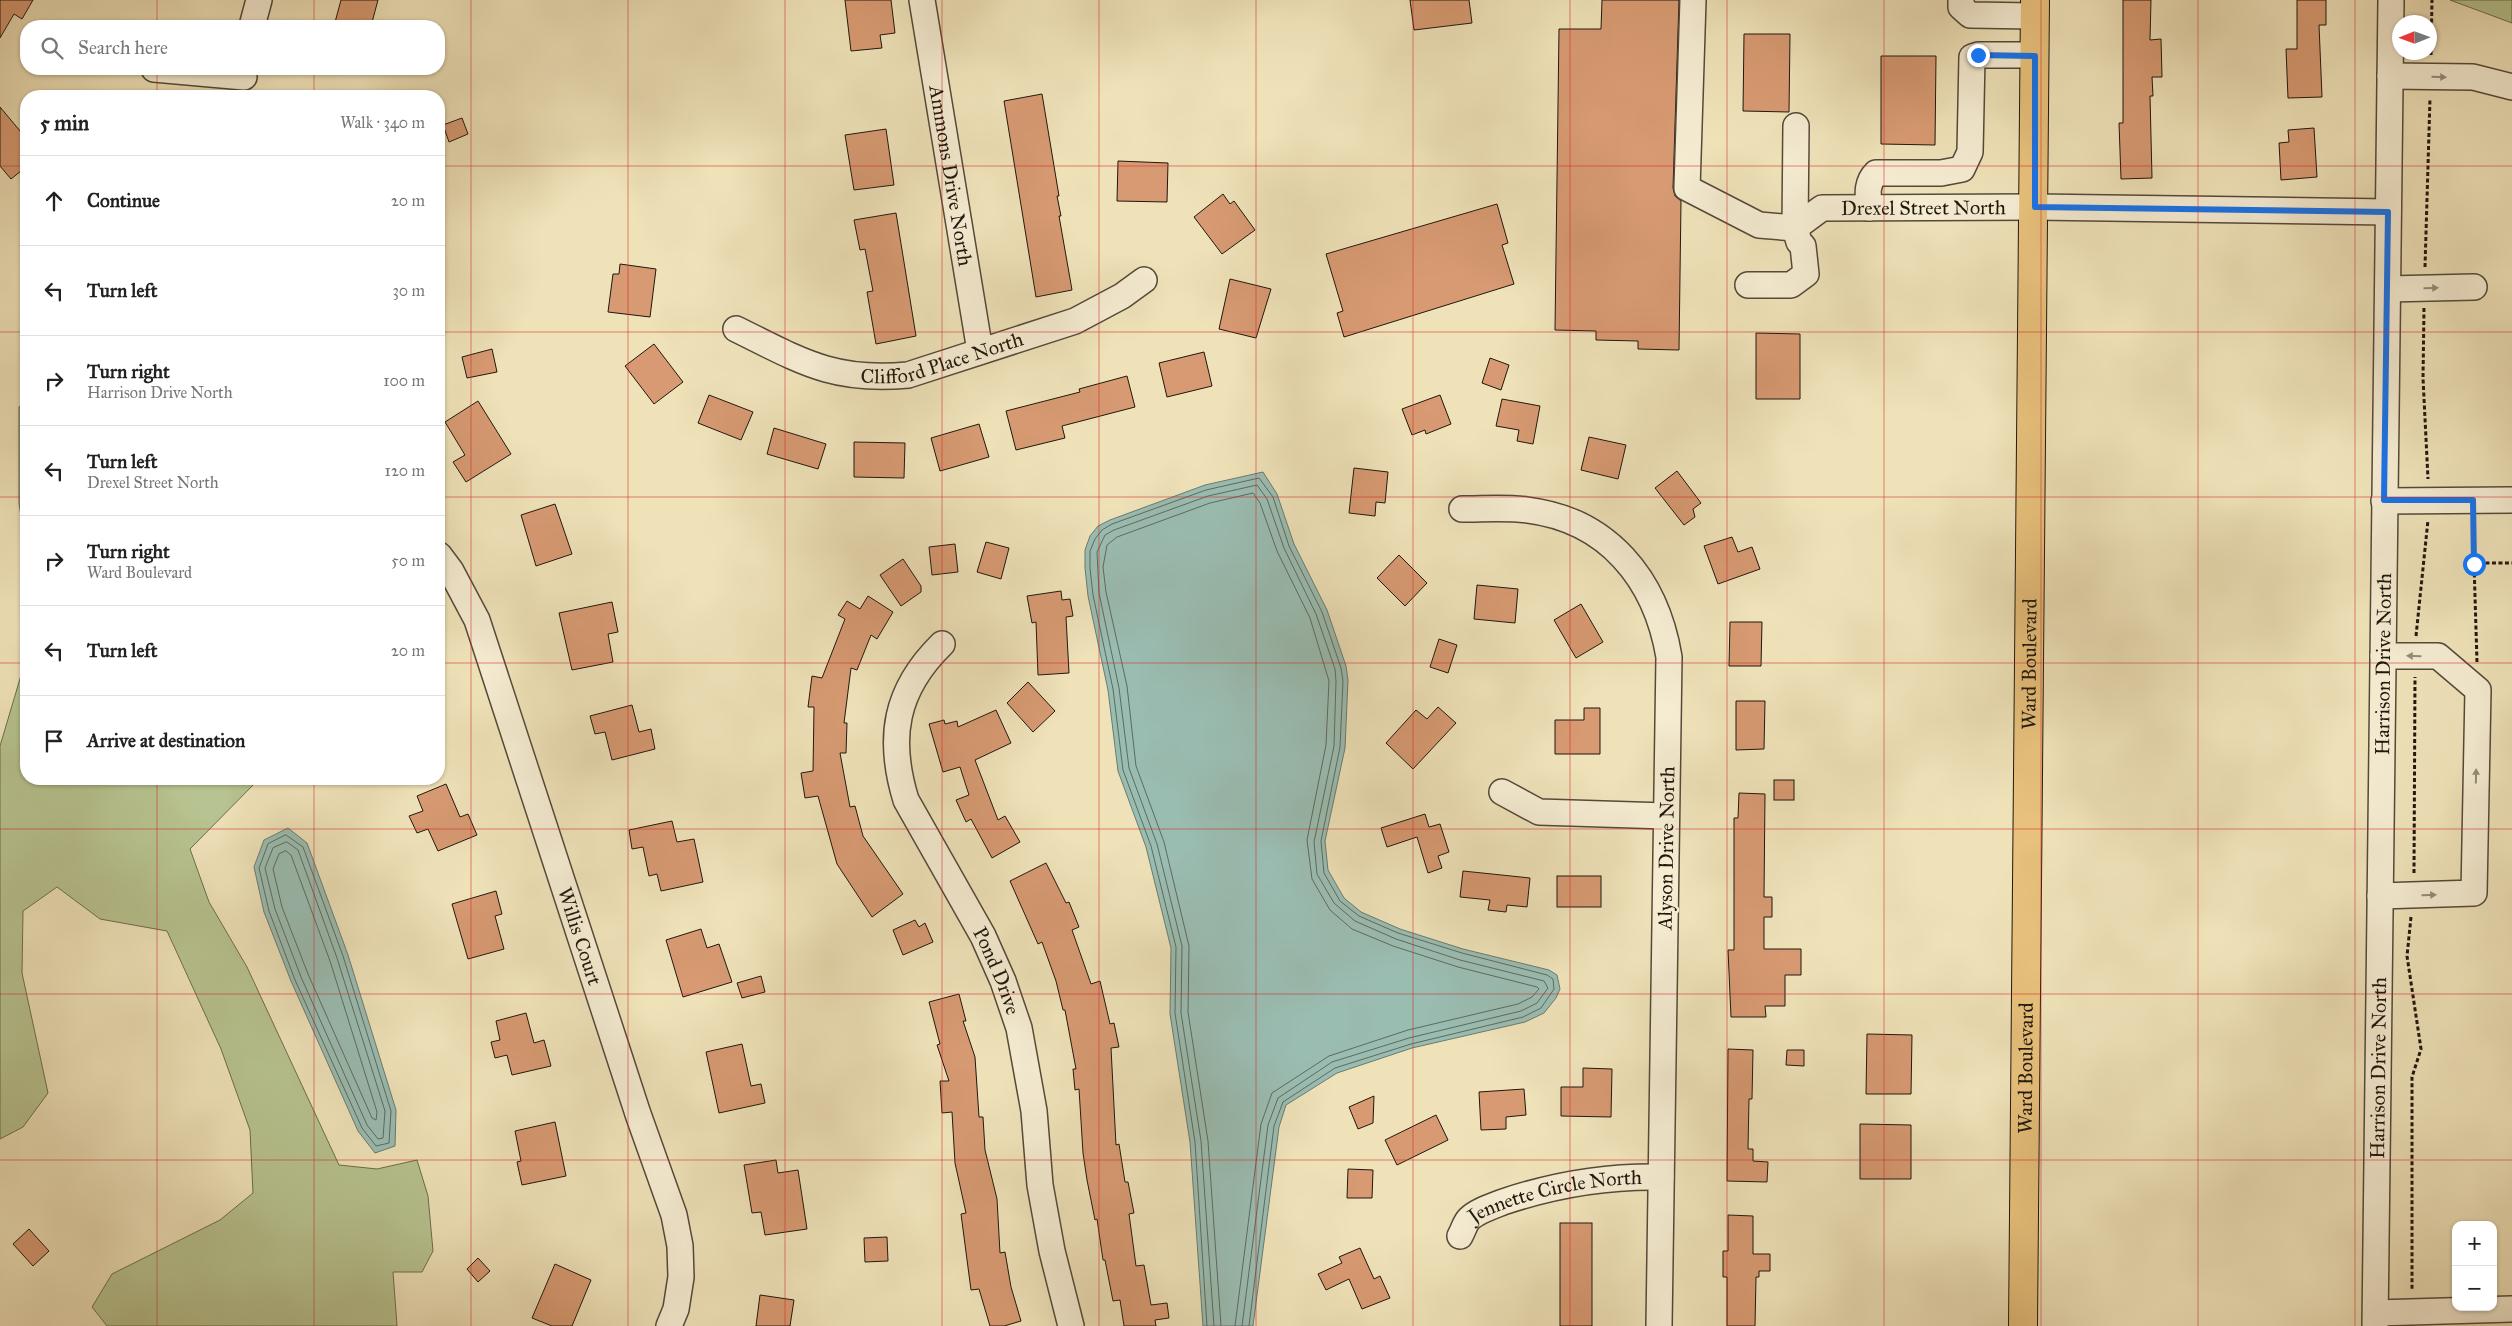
<!DOCTYPE html>
<html lang="en">
<head>
<meta charset="utf-8">
<style>
  body { margin:0; font-family:"IM FELL Great Primer",serif; background:#f6f6f6; color:#222 }
  .controls { position:absolute; right:15px; bottom:15px; display:grid; overflow:hidden; border-radius:10px; box-shadow:0 1px 4px #0004 }
  .controls button { width:45px; height:45px; display:grid; place-items:center; padding:0; border:0; border-bottom:1px solid #e0e0e0; background:#fff; color:#222; font:25px sans-serif }
  .compass { position:absolute; left:2392px; top:15px; width:45px; height:45px; border-radius:50%; background:#fff; box-shadow:0 1px 4px #0004; rotate:269deg }
  .stop { position:absolute; width:15px; height:15px; margin:-11px; border:4px solid #1a73e8; border-radius:50%; background:#fff }
  .stop.end { background:#1a73e8; border-color:#fff; box-shadow:0 1px 5px #0008 }
  .list { margin:0; padding:0; list-style:none }
  h2 { display:flex; justify-content:space-between; align-items:center; height:65px; margin:0; padding:0 20px; font-size:21px }
  h2 small { font-size:16px; font-weight:400; color:#767676 }
  .list li { display:grid; grid-template-columns:32px 1fr auto; gap:15px; align-items:center; box-sizing:border-box; height:90px; padding:0 20px; border-top:1px solid #e0e0e0 }
  .list b { display:block; font-size:19px; white-space:nowrap }
  .list p { margin:0; font-size:16px; white-space:nowrap; color:#767676 }
  .list em { font-size:16px; font-style:normal; color:#767676 }
  .icon { flex:none; width:28px; height:28px; fill:none; stroke:currentColor; stroke-width:2; stroke-linecap:round; stroke-linejoin:round }
  .map { position:relative; flex:none; width:2512px; height:1326px; overflow:hidden }
  .search { position:absolute; background:#fff; box-shadow:0 1px 4px #0004; left:20px; top:20px; width:425px; height:55px; display:flex; align-items:center; gap:12px; box-sizing:border-box; padding:0 18px; border-radius:20px; color:#767676; font-size:19px }
  .panel { position:absolute; background:#fff; box-shadow:0 1px 4px #0004; left:20px; top:90px; width:425px; height:695px; border-radius:20px }
  .map>svg:first-child { display:block }
  .green { fill:#b7c390; stroke:#6c6d4f }
  .water { fill:#9abdb2; stroke:#6a7b70 }
  .lines { fill:none; stroke-linecap:round; stroke-linejoin:round }
  .shore { stroke:#5e6a60; stroke-width:1 }
  .building { fill:#d79a72; stroke:#21170e }
  .minor-casing { stroke:#544a39; stroke-width:28 }
  .major-casing { stroke:#21170e; stroke-width:30 }
  .path { stroke:#21170e; stroke-width:3; stroke-dasharray:4 2.5; stroke-linecap:butt }
  .minor { stroke:#f5ecd2; stroke-width:25 }
  .major { stroke:#e8c17c; stroke-width:28 }
  .oneway { fill:#968c7a }
  .route { stroke:#1a73e8; stroke-width:6 }
  .grid { fill:none; stroke:#d62828; stroke-width:1; stroke-opacity:0.55 }
  .labels { text-anchor:middle; stroke-width:5; stroke-linejoin:round; paint-order:stroke }
  .street-label { font-size:20px; fill:#21170e; stroke:#f5ecd2 }
</style>
</head>
<body>
<div class="map">
<svg width="2512" height="1326" viewBox="0 0 2512 1326">
  <rect width="100%" height="100%" fill="#efe2b9"/>
  <filter id="stains"><feTurbulence type="fractalNoise" baseFrequency=".004" numOctaves="4"/><feColorMatrix values="0 0 0 0 .2 0 0 0 0 .09 0 0 0 0 .02 0 0 0 .5 -.17"/></filter>
  <radialGradient id="worn" r=".72"><stop offset=".6" stop-color="#630" stop-opacity="0"/><stop offset="1" stop-color="#630" stop-opacity=".3"/></radialGradient>
  <g class="green">
    <polygon points="2450,0 2512,0 2512,23"/>
    <polygon points="26,402 26,550 19,503 19,407"/>
    <polygon points="26,620 26,779 259,779 190,849 209,902 247,967 339,1165 377,1169 417,1160 428,1196 433,1251 422,1272 393,1272 397,1326 107,1326 92,1307 112,1274 220,1220 253,1193 250,1130 221,1049 167,931 100,919 57,887 23,911 22,973 48,1093 23,1127 0,1139 0,746 22,672"/>
  </g>
  <g class="water">
    <polygon points="1263,472 1277,494 1294,544 1327,610 1346,666 1348,680 1345,748 1325,841 1328,870 1344,898 1361,912 1400,929 1463,949 1549,970 1557,975 1560,989 1556,998 1544,1013 1525,1022 1412,1048 1337,1073 1286,1105 1279,1127 1253,1326 1203,1326 1190,1142 1170,1014 1171,948 1146,847 1118,771 1108,690 1088,596 1085,568 1085,550 1090,536 1098,526 1110,520 1205,485"/>
    <polygon points="288,828 307,843 348,955 396,1110 395,1146 375,1153 358,1131 291,981 264,912 254,867 264,840"/>
  </g>
  <g class="lines">
    <g class="shore">
      <polygon points="286,835 303,847 343,956 391,1111 389,1143 376,1146 362,1128 295,980 269,911 259,868 268,844"/>
      <polygon points="287,842 298,850 337,958 385,1111 383,1138 378,1139 367,1125 301,977 275,909 265,868 273,848"/>
      <polygon points="286,851 291,855 330,961 377,1112 376,1120 372,1118 308,974 282,907 273,869 279,854"/>
      <polyline points="1207,1326 1195,1142 1175,1013 1176,947 1151,846 1123,770 1113,689 1093,595 1090,568 1090,551 1095,539 1102,530 1112,524 1206,490 1259,478 1273,497 1289,546 1322,612 1341,668 1343,681 1340,747 1321,841 1324,873 1340,901 1359,916 1398,933 1462,953 1547,975 1553,979 1554,989 1541,1008 1523,1017 1411,1044 1335,1068 1283,1102 1274,1126 1249,1326"/>
      <polyline points="1214,1326 1201,1141 1181,1013 1182,946 1157,844 1129,768 1119,688 1099,593 1097,552 1105,535 1114,530 1208,496 1257,485 1267,499 1284,548 1316,614 1335,669 1336,681 1334,746 1314,842 1317,874 1334,903 1355,921 1396,939 1460,960 1544,981 1548,988 1537,1003 1521,1011 1409,1038 1332,1062 1278,1098 1268,1125 1242,1326"/>
      <polyline points="1221,1326 1208,1141 1188,1012 1189,946 1164,842 1136,766 1127,686 1106,592 1103,567 1107,545 1117,537 1210,503 1253,493 1260,503 1277,551 1310,618 1329,681 1326,745 1307,840 1312,879 1330,910 1352,929 1393,946 1458,967 1537,987 1539,989 1532,997 1518,1004 1408,1030 1329,1056 1272,1093 1261,1124 1235,1326"/>
    </g>
  </g>
  <g class="building">
    <polygon points="0,0 33,0 22,19 14,14 0,38"/>
    <polygon points="341,0 378,0 371,26 334,26"/>
    <polygon points="845,0 891,0 895,33 880,35 882,48 851,51"/>
    <polygon points="1410,0 1469,0 1472,23 1414,30"/>
    <polygon points="1602,0 1679,0 1673,188 1675,196 1681,201 1679,350 1638,349 1638,341 1596,340 1596,331 1555,330 1559,29 1601,29"/>
    <polygon points="2123,0 2151,0 2150,40 2161,39 2162,77 2152,77 2153,96 2150,96 2152,178 2121,179 2119,123 2123,123"/>
    <polygon points="2297,0 2326,0 2326,25 2319,25 2322,97 2288,98 2286,49 2297,49"/>
    <polygon points="1744,34 1790,34 1789,112 1743,111"/>
    <polygon points="1881,56 1936,56 1935,145 1881,144"/>
    <polygon points="1042,94 1059,196 1057,196 1061,216 1059,216 1072,290 1036,297 1004,101"/>
    <polygon points="0,107 26,138 26,167 11,179 0,166"/>
    <polygon points="462,118 468,134 449,142 443,125"/>
    <polygon points="2314,128 2317,177 2281,180 2279,143 2289,142 2288,130"/>
    <polygon points="886,129 894,185 854,190 845,135"/>
    <polygon points="1118,161 1168,163 1167,202 1117,201"/>
    <polygon points="1223,194 1230,204 1234,201 1255,230 1222,254 1194,217"/>
    <polygon points="1497,204 1508,243 1502,245 1514,284 1344,337 1337,313 1343,311 1326,254"/>
    <polygon points="896,213 916,336 876,344 867,292 873,291 865,249 860,250 854,220"/>
    <polygon points="620,264 656,269 650,317 608,312 613,274 619,274"/>
    <polygon points="1230,279 1271,289 1256,338 1219,329"/>
    <polygon points="1756,333 1800,334 1800,399 1756,399"/>
    <polygon points="654,344 683,382 654,404 625,366"/>
    <polygon points="492,349 497,372 467,378 462,357"/>
    <polygon points="1204,352 1212,386 1167,397 1159,363"/>
    <polygon points="1490,358 1509,365 1501,390 1482,383"/>
    <polygon points="1127,376 1135,407 1062,426 1065,438 1016,450 1006,411 1080,392 1079,389"/>
    <polygon points="709,395 753,412 741,440 698,423"/>
    <polygon points="1440,395 1451,424 1426,434 1425,430 1412,435 1402,409"/>
    <polygon points="1502,399 1540,406 1533,444 1517,441 1519,430 1496,426"/>
    <polygon points="478,401 511,454 466,482 453,462 465,455 445,422"/>
    <polygon points="979,424 989,457 940,471 931,438"/>
    <polygon points="774,428 826,444 818,469 767,454"/>
    <polygon points="1589,437 1626,445 1618,479 1581,470"/>
    <polygon points="854,442 905,443 904,478 854,477"/>
    <polygon points="1354,468 1388,472 1385,503 1376,502 1375,516 1349,513"/>
    <polygon points="1677,471 1701,503 1693,509 1695,517 1684,525 1655,488"/>
    <polygon points="555,504 572,554 536,566 521,515"/>
    <polygon points="1732,537 1738,552 1752,547 1760,569 1718,584 1704,546"/>
    <polygon points="986,542 1009,548 1001,579 977,572"/>
    <polygon points="955,544 958,572 932,575 929,547"/>
    <polygon points="1399,555 1427,583 1405,606 1377,578"/>
    <polygon points="903,559 921,586 921,592 901,606 880,575"/>
    <polygon points="1477,585 1518,589 1515,623 1474,619"/>
    <polygon points="1061,591 1062,600 1070,599 1073,616 1066,617 1069,673 1038,675 1036,622 1032,623 1027,596"/>
    <polygon points="868,596 893,612 877,639 871,635 857,670 851,668 844,723 847,723 846,753 840,753 850,807 855,806 863,836 903,894 872,917 837,864 818,796 805,798 801,773 813,771 814,707 808,707 812,676 822,678 845,619 838,615 847,601 860,609"/>
    <polygon points="612,602 618,632 608,634 613,662 572,670 559,613"/>
    <polygon points="1581,604 1603,642 1576,658 1554,620"/>
    <polygon points="1730,622 1762,622 1761,666 1729,666"/>
    <polygon points="1439,639 1457,645 1448,673 1430,667"/>
    <polygon points="1028,682 1055,711 1033,732 1007,703"/>
    <polygon points="1736,701 1765,701 1764,749 1736,750"/>
    <polygon points="632,705 639,732 651,729 655,749 612,760 605,732 595,734 590,716"/>
    <polygon points="1438,707 1456,723 1413,769 1386,743 1416,710 1427,719"/>
    <polygon points="1584,708 1600,708 1600,754 1555,754 1555,720 1584,720"/>
    <polygon points="996,710 1011,743 975,760 998,820 1005,816 1020,842 992,858 971,819 966,822 956,800 969,795 960,767 943,772 929,724 944,720 945,724 957,721 958,727"/>
    <rect x="1774" y="780" width="20" height="20"/>
    <polygon points="446,784 460,817 468,814 477,835 438,851 428,829 417,833 409,816 423,811 417,796"/>
    <polygon points="1739,793 1765,794 1764,897 1772,897 1772,917 1764,917 1764,949 1801,949 1801,975 1785,975 1785,1006 1765,1006 1766,1017 1731,1017 1728,950 1734,950 1734,818 1738,818"/>
    <polygon points="1425,814 1429,827 1440,824 1449,852 1438,856 1442,868 1428,873 1417,837 1387,847 1381,828"/>
    <polygon points="672,821 677,842 694,839 703,882 661,891 657,874 649,876 643,847 632,849 629,830"/>
    <polygon points="1046,863 1066,903 1069,902 1079,927 1072,930 1091,984 1100,981 1110,1024 1114,1023 1119,1047 1111,1048 1116,1145 1119,1144 1125,1182 1128,1182 1134,1213 1129,1214 1136,1266 1144,1265 1151,1305 1167,1303 1169,1318 1155,1320 1156,1326 1124,1326 1120,1300 1113,1301 1105,1260 1103,1260 1097,1219 1095,1220 1087,1180 1083,1153 1079,1089 1075,1090 1073,1069 1076,1069 1065,1010 1063,1010 1056,981 1042,942 1038,944 1010,881"/>
    <polygon points="1463,871 1530,878 1527,907 1507,905 1506,912 1488,910 1490,900 1460,897"/>
    <rect x="1557" y="876" width="44" height="31"/>
    <polygon points="496,891 502,914 495,916 504,949 468,959 452,904"/>
    <polygon points="915,920 919,927 925,923 933,942 903,955 893,930"/>
    <polygon points="701,929 707,948 719,944 732,982 683,997 666,940"/>
    <polygon points="761,976 765,992 742,998 737,983"/>
    <polygon points="959,994 966,1021 963,1021 975,1057 979,1117 983,1117 985,1150 997,1199 1000,1253 1005,1252 1011,1287 1021,1321 1004,1326 990,1326 979,1289 971,1290 961,1214 966,1213 955,1163 952,1112 942,1113 940,1081 949,1081 937,1045 940,1044 929,1002"/>
    <polygon points="526,1013 534,1043 544,1040 551,1066 512,1075 507,1055 495,1058 491,1042 500,1040 496,1021"/>
    <polygon points="1867,1034 1912,1035 1911,1094 1866,1094"/>
    <polygon points="742,1044 751,1086 761,1084 765,1103 719,1113 706,1052"/>
    <polygon points="1728,1049 1753,1050 1752,1099 1749,1099 1748,1149 1753,1149 1753,1161 1768,1162 1767,1182 1727,1181"/>
    <polygon points="1787,1050 1804,1050 1804,1066 1786,1065"/>
    <polygon points="1583,1068 1612,1069 1611,1117 1561,1116 1561,1087 1583,1087"/>
    <polygon points="1524,1089 1526,1115 1506,1117 1506,1129 1481,1130 1479,1092"/>
    <polygon points="1374,1096 1373,1123 1358,1129 1349,1107"/>
    <polygon points="1436,1115 1448,1140 1397,1165 1385,1140"/>
    <polygon points="555,1122 566,1176 522,1185 517,1162 521,1161 515,1131"/>
    <polygon points="1860,1124 1911,1125 1911,1179 1860,1179"/>
    <polygon points="776,1160 778,1173 798,1170 807,1229 765,1235 761,1212 752,1213 744,1165"/>
    <polygon points="1348,1169 1373,1170 1372,1198 1347,1198"/>
    <polygon points="1728,1215 1753,1216 1753,1254 1770,1254 1770,1271 1759,1271 1759,1277 1756,1277 1755,1326 1727,1326 1727,1277 1723,1277 1723,1251 1728,1251"/>
    <rect x="1560" y="1223" width="32" height="103"/>
    <polygon points="29,1229 49,1251 33,1266 13,1244"/>
    <polygon points="887,1237 888,1261 865,1262 864,1238"/>
    <polygon points="1360,1248 1374,1279 1380,1276 1390,1298 1362,1309 1349,1279 1326,1290 1318,1274 1342,1263 1339,1257"/>
    <polygon points="478,1258 490,1271 478,1282 467,1269"/>
    <polygon points="555,1264 591,1280 572,1326 552,1326 532,1318"/>
    <polygon points="760,1295 794,1300 790,1326 756,1326"/>
  </g>
  <g class="lines">
    <defs>
      <g id="minor">
        <path id="s1" d="M922,0L980,351"/>
        <polyline points="1693,0 1687,188 1759,225 1795,228"/>
        <polyline points="1961,0 1961,7 1970,15 2035,16"/>
        <polyline points="252,26 259,0"/>
        <polyline points="154,69 244,77"/>
        <polyline points="2390,76 2473,77 2512,87"/>
        <path d="M1869,208C1868,195 1866,183 1876,173H1941L1962,169L1970,152L1972,57L1978,55H2035"/>
        <path id="s2" d="M1795,228L1822,208L2035,207L2388,212"/>
        <polyline points="1748,285 1791,285 1806,274 1803,246 1799,242 1795,228 1796,126"/>
        <polyline points="2388,289 2474,287"/>
        <path id="s3" d="M736,329C801,361 833,382 908,375L1075,321L1122,296L1144,280"/>
        <polyline points="2384,501 2512,500"/>
        <path d="M1462,509C1483,509 1506,507 1527,510C1608,520 1656,579 1669,657L1659,1326"/>
        <path id="s4" d="M439,555L451,571L477,620L638,1114L674,1215L680,1246L681,1277L676,1309L669,1326"/>
        <path id="s5" d="M942,644C895,690 887,738 906,800L983,936L1003,981L1019,1028L1034,1111L1040,1185L1052,1251L1071,1326"/>
        <polyline points="1502,792 1539,812 1666,816"/>
        <polyline points="2380,896 2474,893 2478,690 2438,656 2383,656"/>
        <path id="s6" d="M1460,1236C1463,1231 1465,1223 1469,1219C1477,1211 1493,1206 1503,1202C1556,1184 1606,1176 1661,1177"/>
        <polyline points="2376,1313 2512,1309"/>
        <path id="s7" d="M2375,1326L2391,0"/>
      </g>
      <g id="major">
        <path id="s8" d="M2023,1326L2035,0"/>
      </g>
    </defs>
    <use href="#minor" class="minor-casing"/>
    <use href="#major" class="major-casing"/>
    <g class="path">
      <polyline points="2431,55 2432,0"/>
      <polyline points="2425,267 2430,98"/>
      <polyline points="2424,308 2423,378 2428,479"/>
      <polyline points="2473,522 2474,563"/>
      <polyline points="2416,636 2428,520"/>
      <polyline points="2477,662 2474,563 2512,563"/>
      <polyline points="2414,873 2415,677"/>
      <polyline points="2411,917 2407,956 2421,1049 2412,1077 2412,1291"/>
    </g>
    <use href="#minor" class="minor"/>
    <use href="#major" class="major"/>
  </g>
  <defs><path id="oneway-solid" d="M-6-.8H1V-3.2L6.5 0L1 3.2V.8H-6Z" transform="scale(1.25)"/></defs>
  <g class="oneway">
    <use href="#oneway-solid" transform="translate(2439 77) rotate(1)"/>
    <use href="#oneway-solid" transform="translate(2431 288) rotate(-1)"/>
    <use href="#oneway-solid" transform="translate(2414 656) rotate(-179)"/>
    <use href="#oneway-solid" transform="translate(2476 776) rotate(-89)"/>
    <use href="#oneway-solid" transform="translate(2429 895) rotate(-2)"/>
  </g>
  <g class="lines">
    <polyline class="route" points="1978,55 2035,56 2035,207 2388,212 2384,500 2473,500 2474,564"/>
  </g>
  <path class="grid" d="M157,0V26M314,0V26M471,0V1326M628,0V1326M785,0V1326M942,0V1326M1099,0V1326M1256,0V1326M1413,0V1326M1570,0V1326M1727,0V1326M1884,0V1326M2041,0V1326M2198,0V1326M2355,0V1326M157,69V96M314,69V96M0,166H26M439,166H2512M0,332H26M439,332H2512M0,497H26M439,497H2512M0,663H26M439,663H2512M157,779V1326M314,779V1326M0,829H2512M0,994H2512M0,1160H2512"/>
  <g class="labels">
    <g class="street-label">
      <text dy="7" stroke="none"><textPath href="#s1" startOffset="178">Ammons Drive North</textPath></text>
      <text dy="7" stroke="none"><textPath href="#s2" startOffset="135">Drexel Street North</textPath></text>
      <text dy="7" stroke="none"><textPath href="#s3" startOffset="218">Clifford Place North</textPath></text>
      <text dy="7" stroke="none"><textPath href="#s8" startOffset="662">Ward Boulevard</textPath></text>
      <text dy="7" stroke="none"><textPath href="#s7" startOffset="662">Harrison Drive North</textPath></text>
      <text transform="translate(1666 848) rotate(-89)" y="7">Alyson Drive North</text>
      <text dy="7" stroke="none"><textPath href="#s4" startOffset="408">Willis Court</textPath></text>
      <text dy="7" stroke="none"><textPath href="#s5" startOffset="364">Pond Drive</textPath></text>
      <text dy="7" stroke="none"><textPath href="#s8" startOffset="258">Ward Boulevard</textPath></text>
      <text dy="7" stroke="none"><textPath href="#s7" startOffset="258">Harrison Drive North</textPath></text>
      <text dy="7" stroke="none"><textPath href="#s6" startOffset="110">Jennette Circle North</textPath></text>
    </g>
  </g>
  <rect width="100%" height="100%" filter="url(#stains)"/>
  <rect width="100%" height="100%" fill="url(#worn)"/>
</svg>
<div class="controls">
<button>+</button>
<button>−</button>
</div>
<svg class="compass" viewBox="-18 -18 36 36"><path d="M0-13l5 13h-10z" fill="#e53935"/><path d="M0 13l5-13h-10z" fill="#767676"/></svg>
<div class="stop" style="left:2474px;top:564px"></div>
<div class="stop end" style="left:1978px;top:55px"></div>
<div class="search"><svg class="icon" aria-label="search" viewBox="0 0 24 24"><circle cx="10" cy="10" r="6"/><path d="M15 15l6 6"/></svg>Search here</div>
<section class="panel">
<h2>5 min<small>Walk · 340 m</small></h2>
<ul class="list">
<li><svg class="icon" aria-label="ahead" viewBox="0 0 24 24"><path d="M12 20V5M6 11l6-6 6 6"/></svg><div><b>Continue</b></div><em>20 m</em></li>
<li><svg class="icon" aria-label="left" viewBox="0 0 24 24"><path d="M17 20v-9H6M10 6l-5 5 5 5"/></svg><div><b>Turn left</b></div><em>30 m</em></li>
<li><svg class="icon" aria-label="right" viewBox="0 0 24 24"><path d="M7 20v-9h11M14 6l5 5-5 5"/></svg><div><b>Turn right</b><p>Harrison Drive North</p></div><em>100 m</em></li>
<li><svg class="icon" aria-label="left" viewBox="0 0 24 24"><path d="M17 20v-9H6M10 6l-5 5 5 5"/></svg><div><b>Turn left</b><p>Drexel Street North</p></div><em>120 m</em></li>
<li><svg class="icon" aria-label="right" viewBox="0 0 24 24"><path d="M7 20v-9h11M14 6l5 5-5 5"/></svg><div><b>Turn right</b><p>Ward Boulevard</p></div><em>50 m</em></li>
<li><svg class="icon" aria-label="left" viewBox="0 0 24 24"><path d="M17 20v-9H6M10 6l-5 5 5 5"/></svg><div><b>Turn left</b></div><em>20 m</em></li>
<li><svg class="icon" aria-label="arrive" viewBox="0 0 24 24"><path d="M6 21V4h12l-3 4 3 4H6"/></svg><div><b>Arrive at destination</b></div></li>
</ul>
</section>
</div>
</body>
</html>
